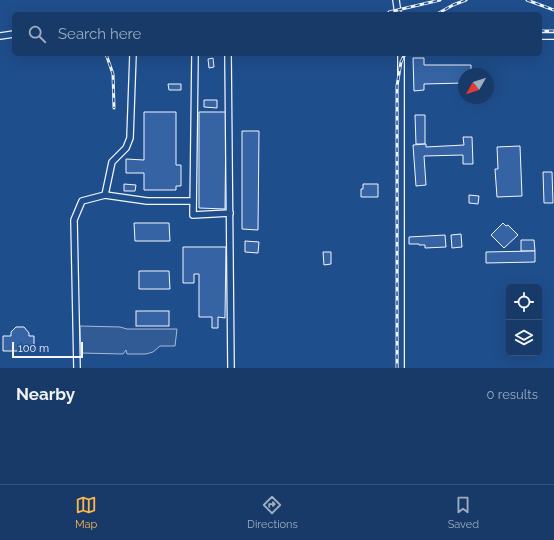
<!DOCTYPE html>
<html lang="en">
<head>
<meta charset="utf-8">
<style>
  body { margin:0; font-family:Raleway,sans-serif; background:#244571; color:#f1f3f6 }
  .controls { position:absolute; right:12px; bottom:12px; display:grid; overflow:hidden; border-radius:6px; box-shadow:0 4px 16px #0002 }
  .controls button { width:36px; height:36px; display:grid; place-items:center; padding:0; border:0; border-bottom:1px solid #36547d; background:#173a69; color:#f1f3f6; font:20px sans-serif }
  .compass { position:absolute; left:458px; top:68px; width:36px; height:36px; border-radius:50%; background:#173a69; box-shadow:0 4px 16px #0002; rotate:231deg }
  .scale { position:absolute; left:12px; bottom:10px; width:71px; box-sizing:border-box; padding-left:4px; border:2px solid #f2f6ff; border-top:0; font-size:11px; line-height:14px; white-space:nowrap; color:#f2f6ff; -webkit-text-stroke:3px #1f4e8c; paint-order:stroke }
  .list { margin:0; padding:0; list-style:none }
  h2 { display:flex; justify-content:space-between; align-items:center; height:52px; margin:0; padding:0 16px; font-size:17px }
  h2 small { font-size:13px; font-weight:400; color:#9eadc0 }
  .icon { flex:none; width:22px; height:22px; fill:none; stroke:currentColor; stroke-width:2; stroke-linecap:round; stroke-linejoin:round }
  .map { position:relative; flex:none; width:554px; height:368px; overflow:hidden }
  .search { position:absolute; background:#173a69; box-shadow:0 4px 16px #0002; left:12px; right:12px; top:12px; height:44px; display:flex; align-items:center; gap:10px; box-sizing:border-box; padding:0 14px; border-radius:6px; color:#9eadc0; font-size:15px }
  .sheet { height:116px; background:#173a69 }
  nav { display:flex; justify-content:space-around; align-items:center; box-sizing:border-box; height:56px; border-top:1px solid #36547d; background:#173a69; font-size:11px; color:#9eadc0 }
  nav a { display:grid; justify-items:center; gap:2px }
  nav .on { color:#ffb74d }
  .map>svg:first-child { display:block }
  .built { fill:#305b95; stroke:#a8bbd7 }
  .building { fill:#3563a3; stroke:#f2f6ff }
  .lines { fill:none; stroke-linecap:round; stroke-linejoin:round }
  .minor-casing { stroke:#f2f6ff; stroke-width:8 }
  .minor { stroke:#1f4e8c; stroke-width:5.5 }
  .rail-casing { stroke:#f2f6ff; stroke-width:3 }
  .rail { stroke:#1f4e8c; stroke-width:1.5; stroke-dasharray:4.5; stroke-linecap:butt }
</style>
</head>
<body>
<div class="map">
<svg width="554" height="368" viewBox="0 0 554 368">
  <rect width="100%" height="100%" fill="#1f4e8c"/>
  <polygon class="built" points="80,326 120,327 127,329 177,329 175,346 160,346 153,352 146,354 127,354 126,350 123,354 81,353"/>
  <g class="building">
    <polygon points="213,58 214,67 209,68 208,59"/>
    <polygon points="413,58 424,58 424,65 471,65 471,74 464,74 464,83 424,84 424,90 414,91"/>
    <polygon points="168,84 181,84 181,90 169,90"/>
    <polygon points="204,100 217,100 217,108 204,107"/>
    <polygon points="144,112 176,112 176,165 181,165 181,186 176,186 176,190 144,190 144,173 126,173 126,159 144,160"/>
    <polygon points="199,112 226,112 225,209 199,208"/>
    <polygon points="415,115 425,115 425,144 416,144"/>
    <polygon points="242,131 259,131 258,230 242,229"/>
    <polygon points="463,137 472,137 473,164 463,164 463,155 424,156 426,185 416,186 413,145 426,144 426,147 464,145"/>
    <polygon points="520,146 522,196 497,197 495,169 498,169 497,147"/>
    <polygon points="543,172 552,172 553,203 544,203"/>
    <polygon points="124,184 136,185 135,191 124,191"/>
    <polygon points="363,184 378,184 378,197 361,197 361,189 363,189"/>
    <polygon points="469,195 479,196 478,204 469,203"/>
    <polygon points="134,223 169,223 170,241 135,241"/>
    <polygon points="503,223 506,226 508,225 518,235 504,248 491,235"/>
    <polygon points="461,234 462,247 452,248 451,235"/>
    <polygon points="445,235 446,247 425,248 425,245 419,245 419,244 409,244 409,237"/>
    <polygon points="521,240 534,240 535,251 521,251"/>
    <polygon points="245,241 259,242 258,253 245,252"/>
    <polygon points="183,247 226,247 225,318 218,317 218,328 212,328 212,317 199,317 199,274 194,274 194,283 183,283"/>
    <polygon points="535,251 535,262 486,263 486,252"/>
    <polygon points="323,252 331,252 331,264 324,265"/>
    <polygon points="139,271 169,271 170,289 139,289"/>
    <rect x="136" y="311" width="33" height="15"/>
    <polygon points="16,327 24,327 29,333 29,336 34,336 34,351 3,351 3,336 11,336 11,332"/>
  </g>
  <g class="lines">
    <defs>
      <g id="minor">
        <polyline points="396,0 398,14"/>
        <polyline points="0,36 14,34"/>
        <polyline points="540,36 554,36"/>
        <polyline points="195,54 193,215 230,213"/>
        <polyline points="228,54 231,368"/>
        <polyline points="401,54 401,368"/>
        <polyline points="105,195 112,162 126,148 130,138 133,54"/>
        <polyline points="77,368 74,220 82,201 105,195 147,201 193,201"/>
      </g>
    </defs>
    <use href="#minor" class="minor-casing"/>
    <use href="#minor" class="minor"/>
    <defs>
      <g id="rail">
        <polyline points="527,0 554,10"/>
        <polyline points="389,12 440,0"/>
        <polyline points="437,14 453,5 466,0"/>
        <polyline points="540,31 554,31"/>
        <polyline points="106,54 113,74 114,108"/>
        <polyline points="397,368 397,86 401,62 405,54"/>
      </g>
    </defs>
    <use href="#rail" class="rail-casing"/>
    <use href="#rail" class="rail"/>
  </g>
</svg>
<div class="controls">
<button><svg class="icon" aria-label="locate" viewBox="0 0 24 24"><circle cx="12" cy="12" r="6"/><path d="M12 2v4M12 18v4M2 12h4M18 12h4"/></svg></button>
<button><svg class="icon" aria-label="layers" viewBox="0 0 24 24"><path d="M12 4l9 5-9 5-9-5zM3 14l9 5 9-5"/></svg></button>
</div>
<svg class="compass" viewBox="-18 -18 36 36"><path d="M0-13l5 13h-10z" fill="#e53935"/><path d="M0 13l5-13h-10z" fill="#9eadc0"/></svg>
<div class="scale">100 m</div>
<div class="search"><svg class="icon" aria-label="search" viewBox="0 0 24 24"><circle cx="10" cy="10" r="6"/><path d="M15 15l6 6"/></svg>Search here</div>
</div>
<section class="sheet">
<h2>Nearby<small>0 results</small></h2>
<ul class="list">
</ul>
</section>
<nav>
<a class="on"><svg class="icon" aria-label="map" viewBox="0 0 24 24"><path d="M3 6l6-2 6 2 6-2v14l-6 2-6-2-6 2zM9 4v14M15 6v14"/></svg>Map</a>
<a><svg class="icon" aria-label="directions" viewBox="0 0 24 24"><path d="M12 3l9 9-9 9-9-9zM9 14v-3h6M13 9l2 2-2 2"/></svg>Directions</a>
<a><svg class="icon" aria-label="saved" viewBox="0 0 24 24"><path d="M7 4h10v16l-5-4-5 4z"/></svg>Saved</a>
</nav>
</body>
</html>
